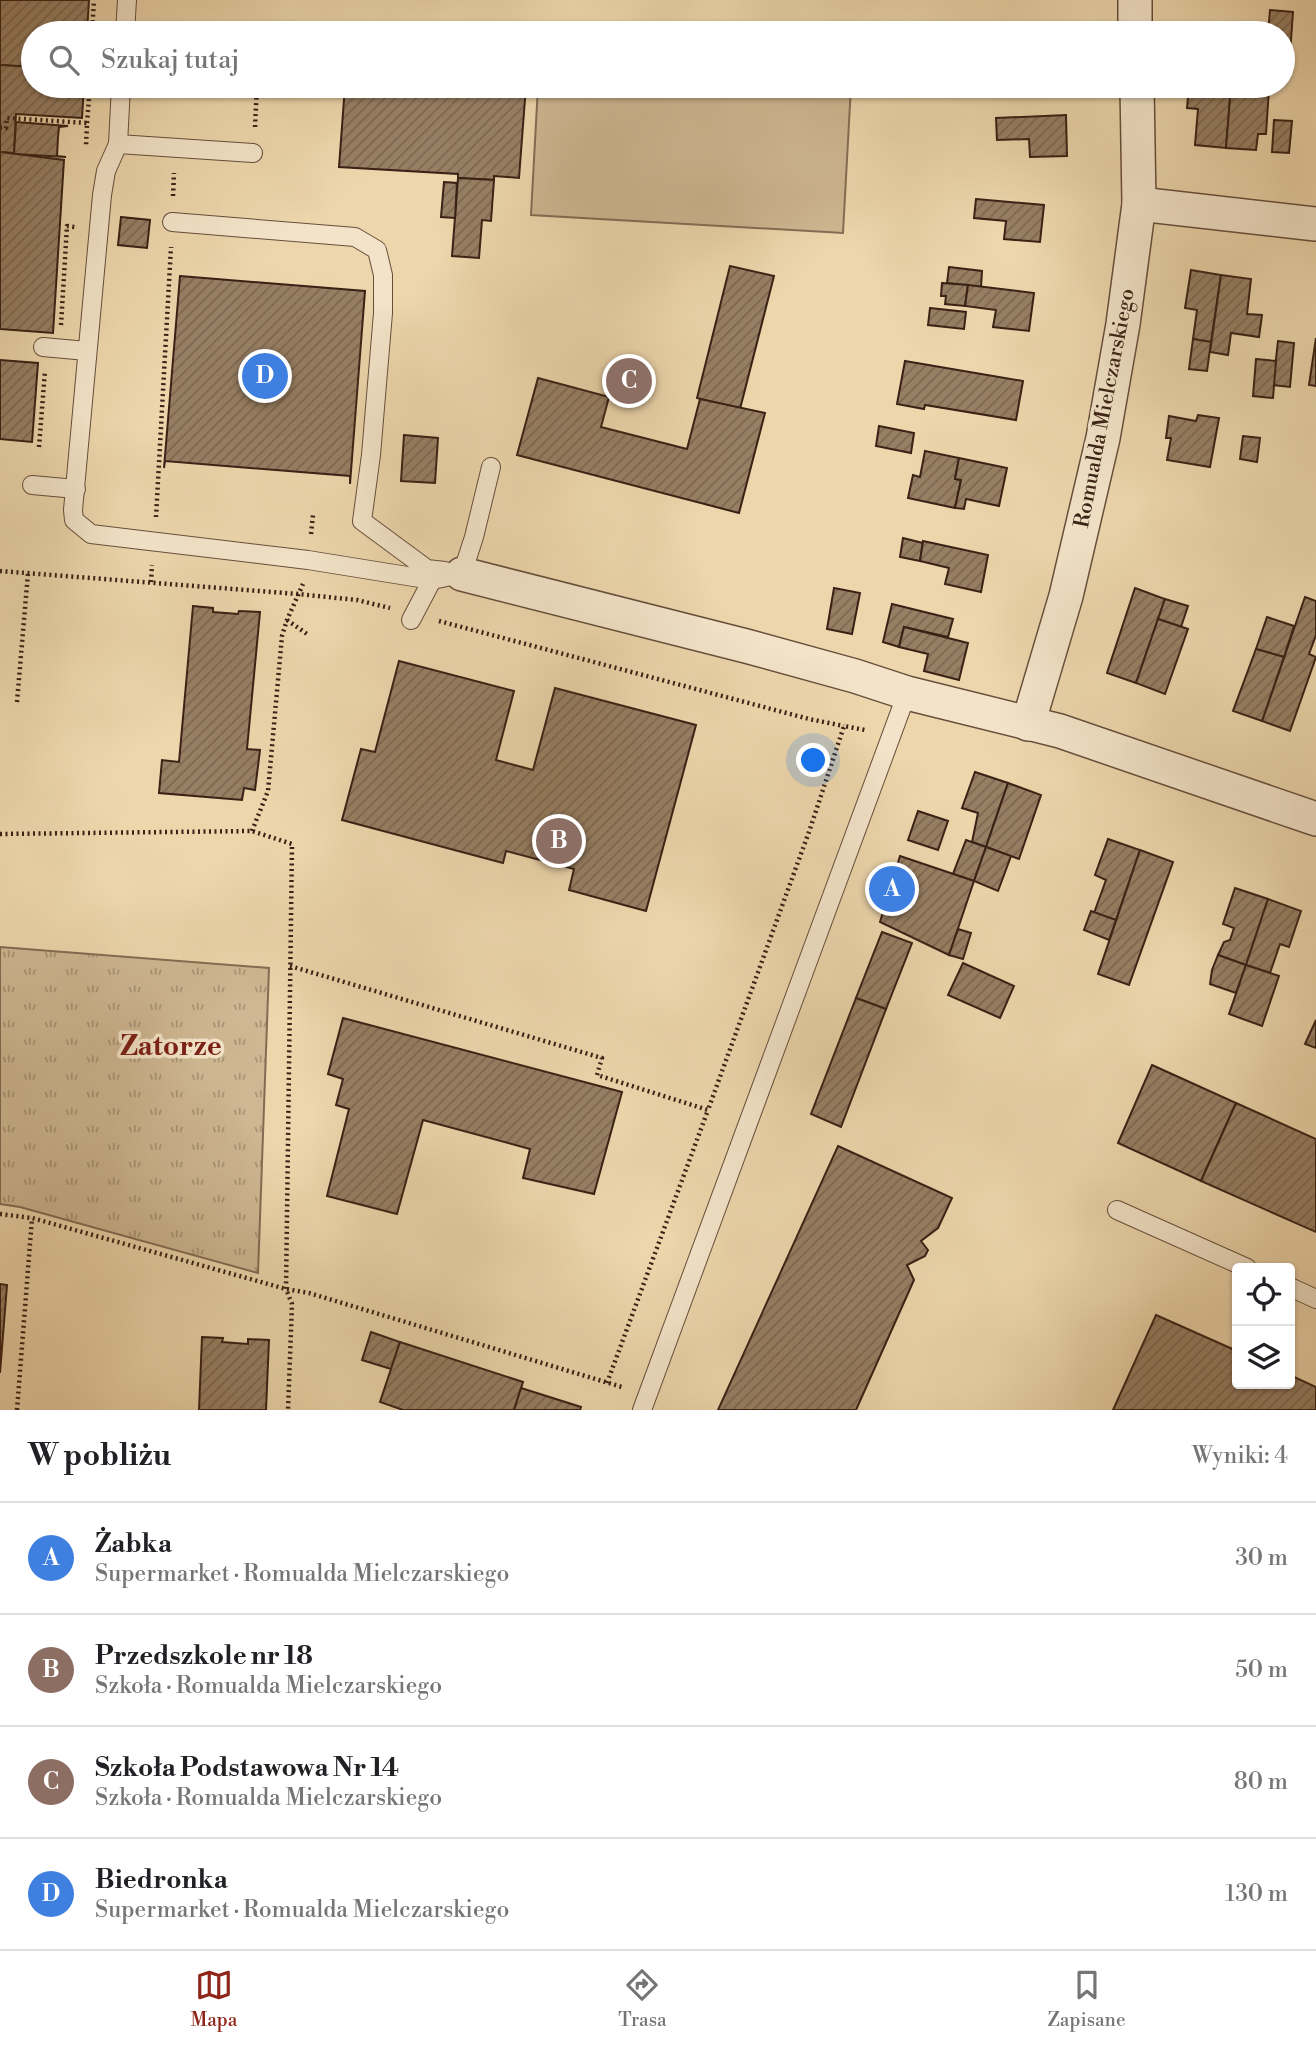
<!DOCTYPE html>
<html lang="pl">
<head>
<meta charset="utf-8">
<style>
  body { margin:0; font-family:"Libre Bodoni",serif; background:#f6f6f6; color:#202124 }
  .controls { position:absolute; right:21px; bottom:21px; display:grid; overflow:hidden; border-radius:7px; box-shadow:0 2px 5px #0004 }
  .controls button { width:63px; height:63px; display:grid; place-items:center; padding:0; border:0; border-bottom:2px solid #e0e0e0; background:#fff; color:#202124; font:35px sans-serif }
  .you { position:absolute; left:814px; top:761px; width:24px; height:24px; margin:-18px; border:5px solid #fff; border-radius:50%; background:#1a73e8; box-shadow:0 0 0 10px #1a73e833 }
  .badge { display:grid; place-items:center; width:46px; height:46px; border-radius:50%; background:#8f2418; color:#fff; font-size:23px; font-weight:700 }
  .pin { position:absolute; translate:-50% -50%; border:4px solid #fff; box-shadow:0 2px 7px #0006 }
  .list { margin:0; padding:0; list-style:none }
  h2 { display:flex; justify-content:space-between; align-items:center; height:91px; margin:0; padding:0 28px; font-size:30px }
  h2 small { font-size:23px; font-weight:400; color:#757577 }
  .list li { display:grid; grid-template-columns:46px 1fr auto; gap:21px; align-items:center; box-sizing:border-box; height:112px; padding:0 28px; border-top:2px solid #e0e0e0 }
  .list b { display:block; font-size:26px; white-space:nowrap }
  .list p { margin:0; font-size:23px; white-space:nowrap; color:#757577 }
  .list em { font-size:23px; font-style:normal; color:#757577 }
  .icon { flex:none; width:38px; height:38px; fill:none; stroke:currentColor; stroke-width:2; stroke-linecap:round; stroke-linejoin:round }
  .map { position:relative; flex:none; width:1316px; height:1410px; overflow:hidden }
  .search { position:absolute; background:#fff; box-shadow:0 2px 5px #0004; left:21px; right:21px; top:21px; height:77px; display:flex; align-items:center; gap:18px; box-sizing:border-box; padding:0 24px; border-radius:38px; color:#757577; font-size:26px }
  .sheet { height:539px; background:#fff }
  nav { display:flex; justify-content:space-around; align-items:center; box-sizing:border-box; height:98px; border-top:2px solid #e0e0e0; background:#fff; font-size:19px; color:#757577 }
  nav a { display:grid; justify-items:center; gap:4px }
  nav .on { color:#8f2418 }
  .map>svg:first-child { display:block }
  .grass { fill:url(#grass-tufts); stroke:#846c54; stroke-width:2 }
  .pitch { fill:#ceb792; stroke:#846c54; stroke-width:2 }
  .building { fill:url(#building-hatch); stroke:#392115; stroke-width:2 }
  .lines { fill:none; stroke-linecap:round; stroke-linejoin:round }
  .lane-casing { stroke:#664e3b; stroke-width:20 }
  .street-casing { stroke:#664e3b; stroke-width:36 }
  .path { stroke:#392115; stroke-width:4.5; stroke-dasharray:2 3.5; stroke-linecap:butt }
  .lane { stroke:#f3e4c9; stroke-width:18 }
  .street { stroke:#f3e4c9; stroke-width:33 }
  .labels { text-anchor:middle; stroke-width:7; stroke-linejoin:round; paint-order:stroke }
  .street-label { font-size:21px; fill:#392115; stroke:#f3e4c9 }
  .district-label { font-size:28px; font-weight:bold; fill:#7a1f14; stroke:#f3e4c9 }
</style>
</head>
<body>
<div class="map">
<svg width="1316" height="1410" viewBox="0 0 1316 1410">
  <defs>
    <pattern id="grass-tufts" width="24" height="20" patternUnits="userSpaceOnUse" patternTransform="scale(1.75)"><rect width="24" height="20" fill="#ceb792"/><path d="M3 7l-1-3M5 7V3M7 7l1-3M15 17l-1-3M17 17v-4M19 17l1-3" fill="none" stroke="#a89476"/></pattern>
    <pattern id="building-hatch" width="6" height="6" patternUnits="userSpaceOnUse" patternTransform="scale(1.75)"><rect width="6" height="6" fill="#977f64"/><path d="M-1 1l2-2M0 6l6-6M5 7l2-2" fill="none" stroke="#7c6851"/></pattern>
  </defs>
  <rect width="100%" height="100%" fill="#edd6ac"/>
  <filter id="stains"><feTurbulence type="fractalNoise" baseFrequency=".00286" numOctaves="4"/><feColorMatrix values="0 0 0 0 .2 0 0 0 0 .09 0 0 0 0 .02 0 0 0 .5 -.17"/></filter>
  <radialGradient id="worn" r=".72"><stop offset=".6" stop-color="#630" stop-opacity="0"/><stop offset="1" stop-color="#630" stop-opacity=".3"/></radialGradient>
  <polygon class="grass" points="0,947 269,968 258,1273 20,1207 0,1204"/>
  <polygon class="pitch" points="538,86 851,86 843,233 531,215"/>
  <g class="building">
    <polygon points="0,0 89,0 87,33 33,33 33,67 0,65"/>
    <polygon points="1270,10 1293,12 1289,68 1283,68 1283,33 1268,33"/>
    <polygon points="1065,25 1065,33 994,33 993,28"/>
    <polygon points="0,65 33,67 33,86 84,86 82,118 16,114 14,153 0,152"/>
    <polygon points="345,86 526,86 519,178 494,176 494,180 458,178 458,174 339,167"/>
    <polygon points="1189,86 1231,86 1226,148 1195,145 1198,109 1187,108"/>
    <polygon points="1231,86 1269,89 1266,134 1258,134 1256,150 1226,148"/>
    <polygon points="1066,115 1067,156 1030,157 1029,139 997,140 996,118"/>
    <polygon points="1274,120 1292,121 1289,153 1272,152"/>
    <polygon points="16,122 68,126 59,127 58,137 57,156 66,157 14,154"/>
    <polygon points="0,152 64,160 53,333 0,329"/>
    <polygon points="458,178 494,180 491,221 482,220 479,258 452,256"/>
    <polygon points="444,182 457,183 455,218 441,217"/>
    <polygon points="976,199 1044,205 1040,242 1004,239 1006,221 974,218"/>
    <polygon points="121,217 150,220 147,248 118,245"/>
    <polygon points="730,266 774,276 740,409 697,398"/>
    <polygon points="949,267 982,271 981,287 947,283"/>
    <polygon points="1191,270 1221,275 1211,342 1193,339 1197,310 1185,308"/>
    <polygon points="1221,275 1251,279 1247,314 1262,315 1259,337 1231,333 1228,355 1210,352"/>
    <polygon points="180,276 365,291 350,484 350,476 165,461 164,468"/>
    <polygon points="942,283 968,285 965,306 945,304 946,296 941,296"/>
    <polygon points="968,285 1034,293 1029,331 993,327 996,310 965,306"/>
    <polygon points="930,308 966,312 964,329 928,325"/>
    <polygon points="1316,338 1316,386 1309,385"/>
    <polygon points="1193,339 1211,342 1207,371 1189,369"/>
    <polygon points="1278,341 1294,343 1290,387 1273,385"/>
    <polygon points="1256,359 1276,361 1273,398 1253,396"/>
    <polygon points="0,360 38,363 32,442 0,439"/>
    <polygon points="905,361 1023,381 1016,420 925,405 924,409 897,404"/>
    <polygon points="538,378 609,397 601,427 687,449 700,399 765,413 739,513 517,455"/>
    <polygon points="1198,415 1219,418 1210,467 1167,460 1171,438 1166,438 1169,416 1196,421"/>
    <polygon points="879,426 914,433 911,453 876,446"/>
    <polygon points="404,435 438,438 435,483 401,481"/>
    <polygon points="1243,436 1260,438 1257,462 1240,459"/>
    <polygon points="925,451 959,458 955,479 961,480 955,508 908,498 913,475 920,477"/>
    <polygon points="959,458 1007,468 999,506 966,499 964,509 955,508 961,480 955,479"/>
    <polygon points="903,538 923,543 920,561 900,557"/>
    <polygon points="923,541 988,555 981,592 945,584 949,568 920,561"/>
    <polygon points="834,588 860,593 852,634 827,629"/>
    <polygon points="1135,588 1165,599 1136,683 1107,673"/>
    <polygon points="1305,597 1316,601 1316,635 1309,654 1316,657 1290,731 1262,721"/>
    <polygon points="1165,599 1188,606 1181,627 1158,619"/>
    <polygon points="892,604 953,619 948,637 904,627 899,647 883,642"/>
    <polygon points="193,606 213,608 213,612 238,614 239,611 260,612 247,749 260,750 255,790 244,788 242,800 159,793 162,760 179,762"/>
    <polygon points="1267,617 1294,626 1284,657 1256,649"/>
    <polygon points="1158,619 1188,629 1165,694 1136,683"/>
    <polygon points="904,627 968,643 959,680 924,671 928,654 899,647"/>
    <polygon points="1256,649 1284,657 1262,721 1233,711"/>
    <polygon points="399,661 514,691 496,760 533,770 555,688 696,725 646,911 569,890 574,869 506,851 503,863 342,820 361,749 375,752"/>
    <polygon points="975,772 1008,783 986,847 972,842 978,813 962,808"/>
    <polygon points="1008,783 1041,795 1019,859 986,847"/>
    <polygon points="918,811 948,821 938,850 908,840"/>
    <polygon points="1108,839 1140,850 1116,920 1094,913 1106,880 1095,875"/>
    <polygon points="966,840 986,847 974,881 953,874"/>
    <polygon points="986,847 1011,856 998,891 974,881"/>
    <polygon points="1140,850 1173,862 1129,985 1098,974"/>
    <polygon points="900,856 974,881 949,955 880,922"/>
    <polygon points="1235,888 1268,899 1246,965 1218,955 1224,942 1230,940 1234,928 1223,924"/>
    <polygon points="1268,899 1301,911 1289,947 1280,944 1270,973 1246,965"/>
    <polygon points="1091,911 1116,920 1109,940 1084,930"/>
    <polygon points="958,929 971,933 963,959 949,955"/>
    <polygon points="882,932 912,943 886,1009 856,998"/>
    <polygon points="1218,955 1246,965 1236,993 1210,984 1212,970"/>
    <polygon points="963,963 1014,986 1000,1018 948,995"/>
    <polygon points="1246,965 1279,976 1262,1026 1229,1014"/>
    <polygon points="856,998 886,1009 841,1127 811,1114"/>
    <polygon points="343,1018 622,1092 594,1194 523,1178 530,1149 423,1120 397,1214 327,1196 349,1109 336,1105 343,1079 328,1074"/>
    <polygon points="1316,1020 1316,1048 1305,1044"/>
    <polygon points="1152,1065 1236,1103 1201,1181 1118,1143"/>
    <polygon points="1236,1103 1316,1139 1316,1232 1201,1181"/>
    <polygon points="838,1146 952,1198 938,1228 921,1241 928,1250 925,1256 907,1265 914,1280 856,1410 718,1410"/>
    <polygon points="0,1284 7,1285 0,1373"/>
    <polygon points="1156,1315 1237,1351 1237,1384 1290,1384 1290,1375 1316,1387 1316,1410 1113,1410"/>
    <polygon points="371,1332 400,1342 391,1369 362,1360"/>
    <polygon points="202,1337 223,1338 222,1342 248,1344 248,1339 269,1340 266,1410 199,1410"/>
    <polygon points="400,1342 523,1382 514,1410 403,1410 380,1402"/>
    <polygon points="521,1388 581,1407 580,1410 514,1410"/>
  </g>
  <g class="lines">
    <defs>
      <g id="lane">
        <polyline points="125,33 127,0"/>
        <polyline points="121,86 118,144 106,171 102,195 73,510 74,520 91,534 308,560 432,580 462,574"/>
        <polyline points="118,144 253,153"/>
        <polyline points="172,222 355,237 377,250 383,275 383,313 371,455 362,521 427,569 445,571"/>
        <polyline points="43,347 87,351"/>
        <polyline points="32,485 76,489"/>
        <polyline points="462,574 474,537 491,467"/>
        <polyline points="411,620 432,580"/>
        <polyline points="1117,1210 1247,1268"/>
        <polyline points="1290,1287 1316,1299"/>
        <polyline points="642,1410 907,693"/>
      </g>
      <g id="street">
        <polyline points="1135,0 1135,33"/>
        <polyline points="1139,204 1316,224"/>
        <polyline points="462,574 746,646 855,676 907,693 1060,731 1316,819"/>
        <polyline points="1028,724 1066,596 1103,438 1123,324 1139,204 1137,86"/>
      </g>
    </defs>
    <use href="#lane" class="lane-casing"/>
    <use href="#street" class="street-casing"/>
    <g class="path">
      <polyline points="149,28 234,33"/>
      <polyline points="92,33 94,0"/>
      <polyline points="87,123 90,86"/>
      <polyline points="255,127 257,86"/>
      <polyline points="0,128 6,128 7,118 87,123 86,147"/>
      <polyline points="173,196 174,173"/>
      <polyline points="61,325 67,226 75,227"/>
      <polyline points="39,447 45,371"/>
      <polyline points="156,517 171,247"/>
      <polyline points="311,534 313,515"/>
      <polyline points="0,571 298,594 357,600 390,608"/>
      <polyline points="151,582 152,565"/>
      <polyline points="287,620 307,634"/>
      <polyline points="439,621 809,719 844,726"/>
      <polyline points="17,702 28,573"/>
      <polyline points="252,831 268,791 282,636 287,620 303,584"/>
      <polyline points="0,834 252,831 292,844 286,1289 292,1304 288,1410"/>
      <polyline points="290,966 602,1058 597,1075 708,1110 810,829 844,726 865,730"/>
      <polyline points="0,1214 32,1218 286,1289 309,1293 622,1387"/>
      <polyline points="607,1383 708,1110"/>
      <polyline points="17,1410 32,1218"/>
    </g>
    <use href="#lane" class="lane"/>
    <use href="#street" class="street"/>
  </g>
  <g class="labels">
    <g class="street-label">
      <text transform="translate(1104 408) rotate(-79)" y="7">Romualda Mielczarskiego</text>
    </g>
    <g class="district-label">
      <text x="171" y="1055">Zatorze</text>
    </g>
  </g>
  <rect width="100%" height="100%" filter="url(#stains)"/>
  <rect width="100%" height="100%" fill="url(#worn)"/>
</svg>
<div class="controls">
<button><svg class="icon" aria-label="locate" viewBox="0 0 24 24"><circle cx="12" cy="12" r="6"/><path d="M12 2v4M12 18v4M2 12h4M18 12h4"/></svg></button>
<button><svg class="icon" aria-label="layers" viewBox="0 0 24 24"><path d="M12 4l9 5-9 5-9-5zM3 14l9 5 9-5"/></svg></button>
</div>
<div class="you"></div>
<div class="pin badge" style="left:892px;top:889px;background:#3f7fe0">A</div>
<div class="pin badge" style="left:559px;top:841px;background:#8d6e63">B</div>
<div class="pin badge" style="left:629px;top:381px;background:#8d6e63">C</div>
<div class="pin badge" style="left:265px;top:376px;background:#3f7fe0">D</div>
<div class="search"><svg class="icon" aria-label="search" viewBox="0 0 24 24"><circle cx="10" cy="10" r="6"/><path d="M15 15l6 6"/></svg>Szukaj tutaj</div>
</div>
<section class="sheet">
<h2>W pobliżu<small>Wyniki: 4</small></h2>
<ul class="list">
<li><span class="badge" style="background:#3f7fe0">A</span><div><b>Żabka</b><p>Supermarket · Romualda Mielczarskiego</p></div><em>30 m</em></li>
<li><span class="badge" style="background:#8d6e63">B</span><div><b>Przedszkole nr 18</b><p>Szkoła · Romualda Mielczarskiego</p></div><em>50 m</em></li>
<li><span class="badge" style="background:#8d6e63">C</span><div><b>Szkoła Podstawowa Nr 14</b><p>Szkoła · Romualda Mielczarskiego</p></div><em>80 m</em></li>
<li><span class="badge" style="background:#3f7fe0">D</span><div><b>Biedronka</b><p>Supermarket · Romualda Mielczarskiego</p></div><em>130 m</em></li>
</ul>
</section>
<nav>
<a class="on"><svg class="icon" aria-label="map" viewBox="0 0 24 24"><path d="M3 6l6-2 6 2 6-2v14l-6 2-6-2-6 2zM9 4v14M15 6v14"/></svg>Mapa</a>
<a><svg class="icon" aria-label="directions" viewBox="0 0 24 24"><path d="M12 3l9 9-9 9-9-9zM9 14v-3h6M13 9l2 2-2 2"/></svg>Trasa</a>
<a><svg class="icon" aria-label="saved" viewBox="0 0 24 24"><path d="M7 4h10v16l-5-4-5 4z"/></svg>Zapisane</a>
</nav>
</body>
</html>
